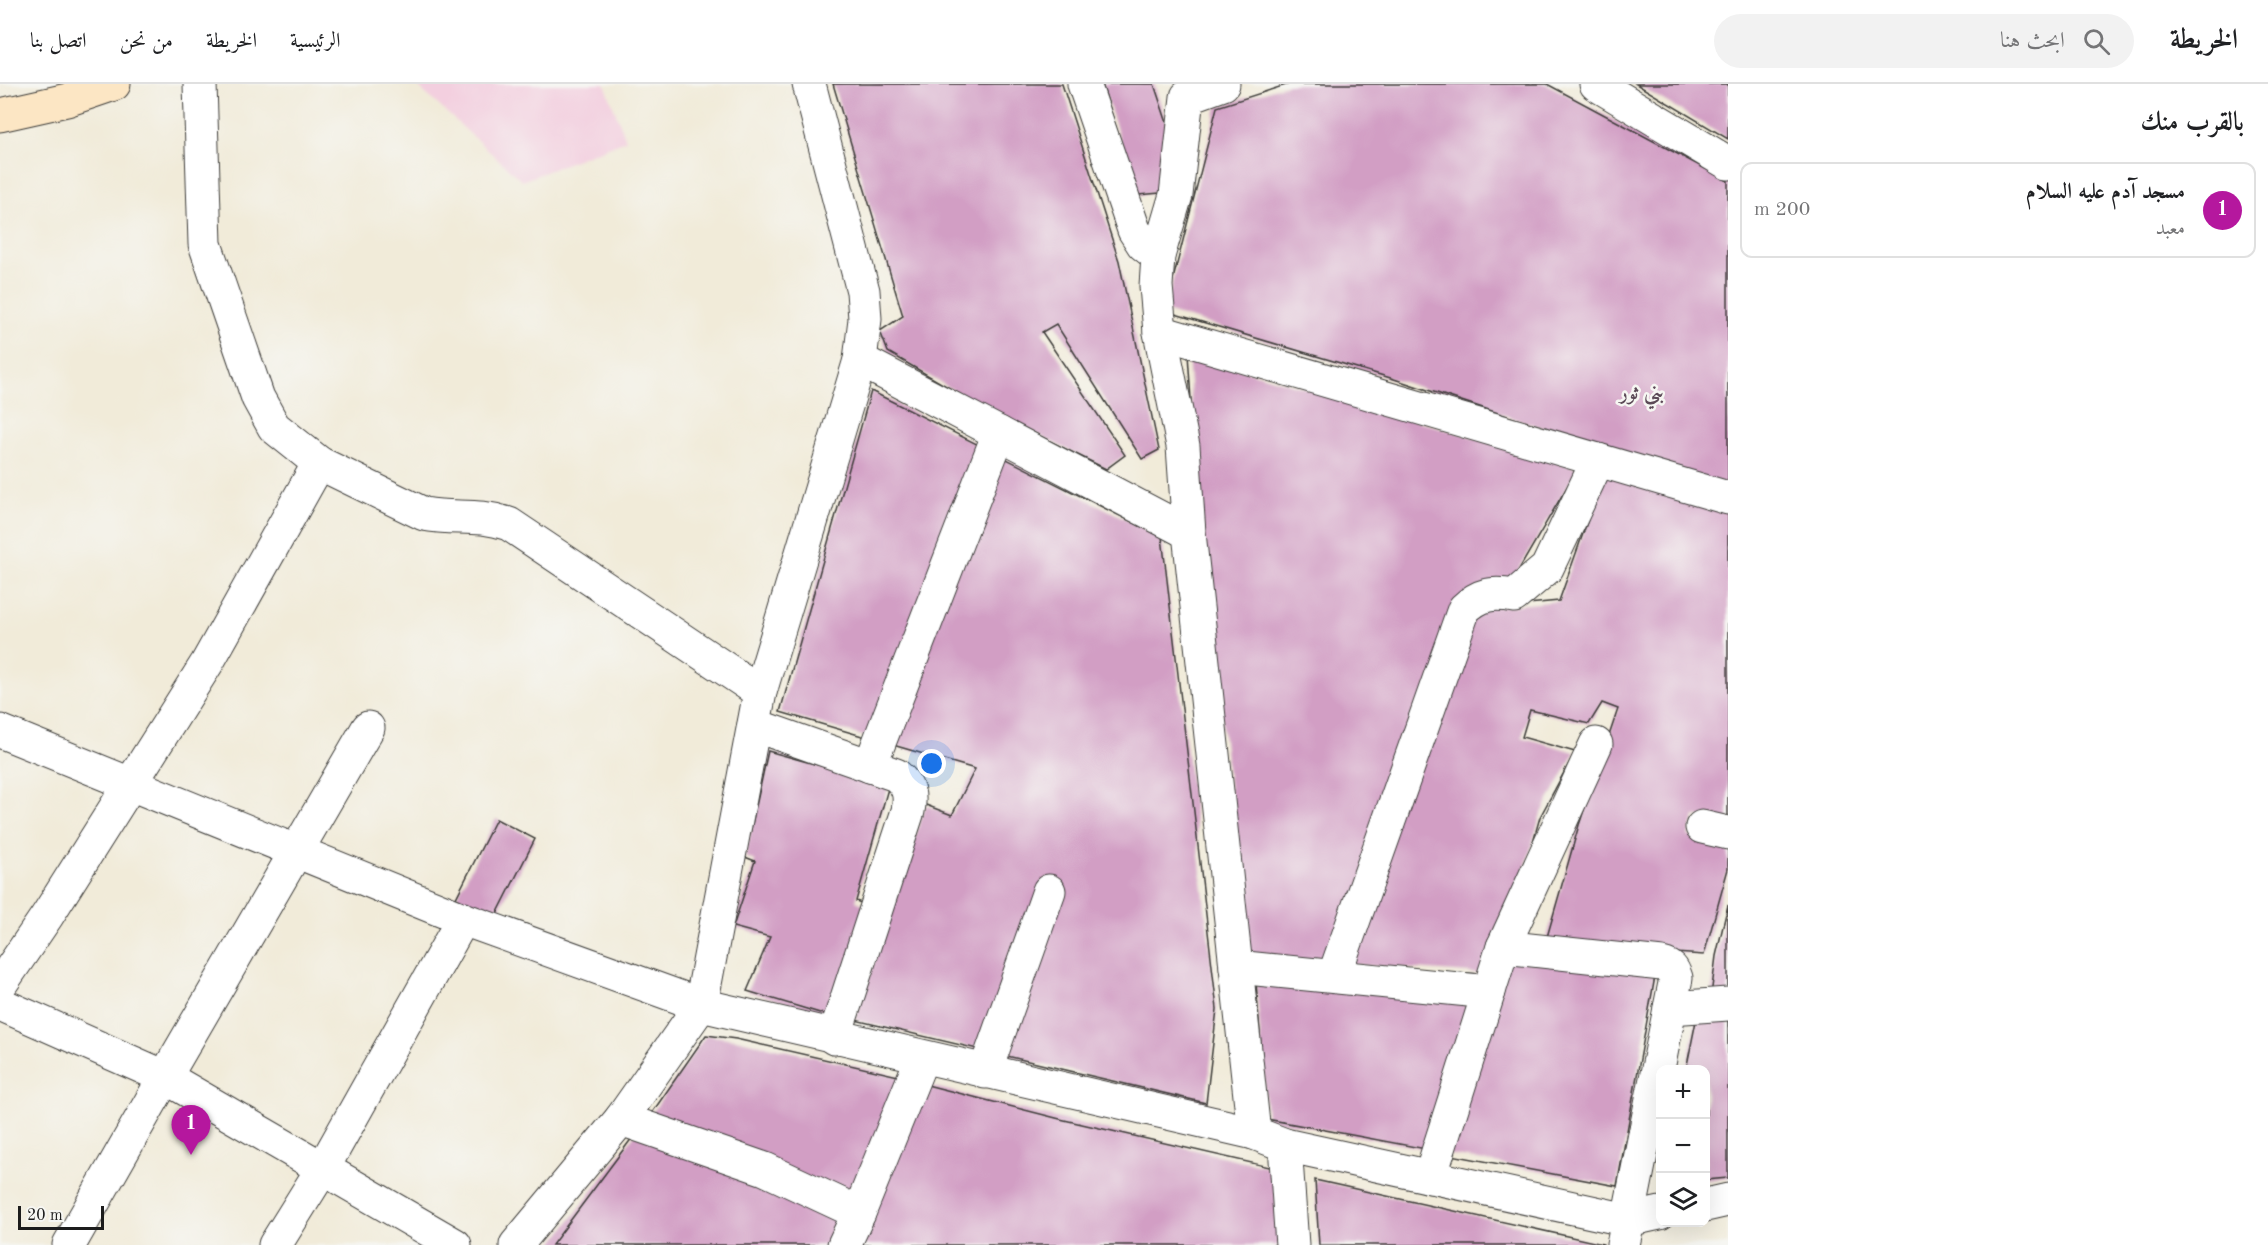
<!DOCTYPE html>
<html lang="ar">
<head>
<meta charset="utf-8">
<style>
  body { margin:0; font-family:"Old Standard TT",Amiri,serif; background:#f2f2f2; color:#202124; direction:rtl }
  .controls { position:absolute; right:18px; bottom:18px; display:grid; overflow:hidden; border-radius:12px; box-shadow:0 6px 24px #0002 }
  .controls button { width:54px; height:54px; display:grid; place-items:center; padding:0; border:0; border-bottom:2px solid #e0e0e0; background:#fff; color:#202124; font:30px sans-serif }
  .scale { position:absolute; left:18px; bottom:15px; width:86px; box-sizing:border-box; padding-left:6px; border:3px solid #1c1c1c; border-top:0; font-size:16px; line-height:21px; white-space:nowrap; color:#1c1c1c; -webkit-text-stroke:4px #f6f6f2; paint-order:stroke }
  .you { position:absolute; left:932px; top:680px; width:21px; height:21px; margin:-15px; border:4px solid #fff; border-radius:50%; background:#1a73e8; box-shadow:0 0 0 9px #1a73e833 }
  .badge { display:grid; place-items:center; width:39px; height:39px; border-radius:50%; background:#b5179e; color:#fff; font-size:20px; font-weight:700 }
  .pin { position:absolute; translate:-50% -50px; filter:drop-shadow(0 2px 3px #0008) }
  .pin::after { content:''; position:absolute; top:32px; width:21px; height:18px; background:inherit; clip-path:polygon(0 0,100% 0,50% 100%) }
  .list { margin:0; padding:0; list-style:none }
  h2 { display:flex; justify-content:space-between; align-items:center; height:78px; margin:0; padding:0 24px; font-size:26px }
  h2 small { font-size:20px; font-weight:400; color:#757577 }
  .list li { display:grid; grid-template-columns:39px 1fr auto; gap:18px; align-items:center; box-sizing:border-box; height:96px; margin:0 12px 12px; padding:0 12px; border:2px solid #e0e0e0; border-radius:12px }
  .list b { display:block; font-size:22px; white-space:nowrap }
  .list p { margin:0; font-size:20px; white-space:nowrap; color:#757577 }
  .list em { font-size:20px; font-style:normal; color:#757577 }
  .icon { flex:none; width:33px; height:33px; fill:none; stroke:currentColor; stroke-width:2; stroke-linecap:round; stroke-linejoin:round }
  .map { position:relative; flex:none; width:1728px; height:1161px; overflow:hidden; direction:ltr }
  header { display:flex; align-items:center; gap:36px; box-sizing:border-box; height:84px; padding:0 30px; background:#fff; border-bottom:2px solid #e0e0e0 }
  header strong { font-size:28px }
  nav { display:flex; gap:33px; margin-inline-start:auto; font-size:21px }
  .search { width:420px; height:54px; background:#f2f2f2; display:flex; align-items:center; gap:15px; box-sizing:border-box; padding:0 21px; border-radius:33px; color:#757577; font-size:22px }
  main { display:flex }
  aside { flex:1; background:#fff }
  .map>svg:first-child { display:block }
  .built { fill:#f3cfdf }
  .building { fill:#d29ec4 }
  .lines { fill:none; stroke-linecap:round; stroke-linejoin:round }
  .minor-casing { stroke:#3c3b38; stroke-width:35 }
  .secondary-casing { stroke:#3c3b38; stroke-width:35 }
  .minor { stroke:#fff; stroke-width:33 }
  .secondary { stroke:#fce6c4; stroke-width:33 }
  .labels { text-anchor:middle; stroke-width:5; stroke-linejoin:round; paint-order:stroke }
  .neighbourhood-label { font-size:20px; font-weight:bold; fill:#5c4a57; stroke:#f6f6f2 }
</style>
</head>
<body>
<header>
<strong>الخريطة</strong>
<div class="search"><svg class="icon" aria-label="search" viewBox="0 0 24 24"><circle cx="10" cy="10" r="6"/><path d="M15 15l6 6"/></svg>ابحث هنا</div>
<nav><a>الرئيسية</a><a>الخريطة</a><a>من نحن</a><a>اتصل بنا</a></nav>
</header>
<main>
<aside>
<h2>بالقرب منك<small></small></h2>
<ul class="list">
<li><span class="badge">1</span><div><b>مسجد آدم عليه السلام</b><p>معبد</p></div><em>200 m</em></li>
</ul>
</aside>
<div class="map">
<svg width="1728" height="1161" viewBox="0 0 1728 1161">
  <rect width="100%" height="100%" fill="#f6f6f2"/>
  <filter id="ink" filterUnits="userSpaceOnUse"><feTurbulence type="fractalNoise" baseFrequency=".0167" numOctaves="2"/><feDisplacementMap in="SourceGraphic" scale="12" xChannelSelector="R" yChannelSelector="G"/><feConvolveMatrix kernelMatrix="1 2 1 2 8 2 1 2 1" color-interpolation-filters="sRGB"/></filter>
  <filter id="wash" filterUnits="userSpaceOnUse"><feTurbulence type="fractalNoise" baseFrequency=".008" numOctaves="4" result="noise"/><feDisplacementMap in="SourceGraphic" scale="24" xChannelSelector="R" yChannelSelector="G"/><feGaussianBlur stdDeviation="1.35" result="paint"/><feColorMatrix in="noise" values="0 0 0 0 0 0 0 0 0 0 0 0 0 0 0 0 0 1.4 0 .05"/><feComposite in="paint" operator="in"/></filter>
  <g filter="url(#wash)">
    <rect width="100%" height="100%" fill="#f1ebd9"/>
    <polygon class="built" points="415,0 605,0 626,56 522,97"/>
    <g id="blocks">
      <g class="building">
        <polygon points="833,0 1062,0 1119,177 1159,366 1142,375 1056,240 1042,248 1125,371 1106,385 982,323 888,268 880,247 903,232"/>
        <polygon points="1102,0 1154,0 1171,51 1160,109 1138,111"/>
        <polygon points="1289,0 1547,0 1728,97 1728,404 1394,295 1165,227 1217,23"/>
        <polygon points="1636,0 1728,0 1728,55"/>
        <polygon points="1188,270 1578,384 1497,523 1559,517 1605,388 1728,420 1728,740 1695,732 1688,752 1728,758 1728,785 1704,871 1545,860 1579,741 1618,625 1602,619 1589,640 1530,626 1522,653 1575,668 1540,733 1518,810 1481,890 1248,873 1198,422"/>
        <polygon points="871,307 1162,453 1217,925 1206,1019 855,936 926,721 952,731 975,685 780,628"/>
        <polygon points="768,667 889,701 856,817 871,823 830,932 747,907 770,853 733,843 755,777 745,773"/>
        <polygon points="496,735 535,755 495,834 456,814"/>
        <polygon points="1728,821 1728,911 1711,912 1716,872"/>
        <polygon points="1502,876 1656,887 1617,1102 1446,1070"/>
        <polygon points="1256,898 1474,918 1431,1066 1267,1035"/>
        <polygon points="1728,930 1728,1094 1706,1096 1706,986 1686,986 1697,932"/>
        <polygon points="706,951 736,955 907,994 858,1118 647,1036"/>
        <polygon points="923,1000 1060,1035 1274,1084 1281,1161 852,1161"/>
        <polygon points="635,1050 852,1133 838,1161 552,1161"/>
        <polygon points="1315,1096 1603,1160 1603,1161 1319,1161"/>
      </g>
    </g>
  </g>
  <g filter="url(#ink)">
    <use href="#blocks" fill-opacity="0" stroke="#3c3b38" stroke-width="1.5"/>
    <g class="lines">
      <defs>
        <g id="minor">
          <path d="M200,0L205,160L258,314L274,343L319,379L424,430C455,436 477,429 509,440L760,608"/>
          <polyline points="1084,0 1134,146 1143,160 1158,172"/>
          <polyline points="1223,0 1187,13 1176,111 1158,172 1156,202 1160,248 1183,362 1189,449 1254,1049"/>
          <polyline points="1596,0 1728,79"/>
          <polyline points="1160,248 1728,414"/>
          <polyline points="860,276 1189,449"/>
          <path d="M754,641L896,691C909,702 911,711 908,727L834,954"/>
          <polyline points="0,647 463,835 701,921 1254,1049 1285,1061 1628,1136 1660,1129"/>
          <polyline points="870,682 999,349"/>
          <polyline points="1702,743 1728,749"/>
          <path d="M1503,863L1662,880C1671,882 1673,885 1676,894L1623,1161"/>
          <polyline points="1236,883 1489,908"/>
          <path d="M1334,892L1464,525C1480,510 1492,508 1514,512L1547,484L1598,376"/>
          <polyline points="0,901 47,832 207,579 319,379"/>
          <polyline points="0,920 165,993 368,644"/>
          <polyline points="1670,924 1728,920"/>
          <polyline points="985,988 1049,807"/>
          <polyline points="621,1035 765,1085 859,1129 844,1161"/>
          <polyline points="1285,1061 1292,1161"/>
          <polyline points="1430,1093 1503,863 1596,660"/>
          <polyline points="1706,1121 1728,1116"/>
          <polyline points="859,1129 922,974"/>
          <polyline points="69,1161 165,993 455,1161"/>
          <polyline points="275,1161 323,1084 463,835"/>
          <polyline points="516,1161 621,1035 701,921 760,608 860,276 865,235 863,207 809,0"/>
        </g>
        <polyline id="secondary" points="0,31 67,16 114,0"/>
      </defs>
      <use href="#minor" class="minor-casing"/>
      <use href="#secondary" class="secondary-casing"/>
      <use href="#minor" class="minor"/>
      <use href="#secondary" class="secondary"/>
    </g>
  </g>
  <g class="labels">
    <g class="neighbourhood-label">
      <text x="1642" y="315">بني ثور</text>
    </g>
  </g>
</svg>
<div class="controls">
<button>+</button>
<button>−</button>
<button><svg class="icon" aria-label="layers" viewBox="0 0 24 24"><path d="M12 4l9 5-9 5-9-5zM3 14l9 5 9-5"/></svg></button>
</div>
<div class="scale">20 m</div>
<div class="you"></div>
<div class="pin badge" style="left:191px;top:1071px">1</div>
</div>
</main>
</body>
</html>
